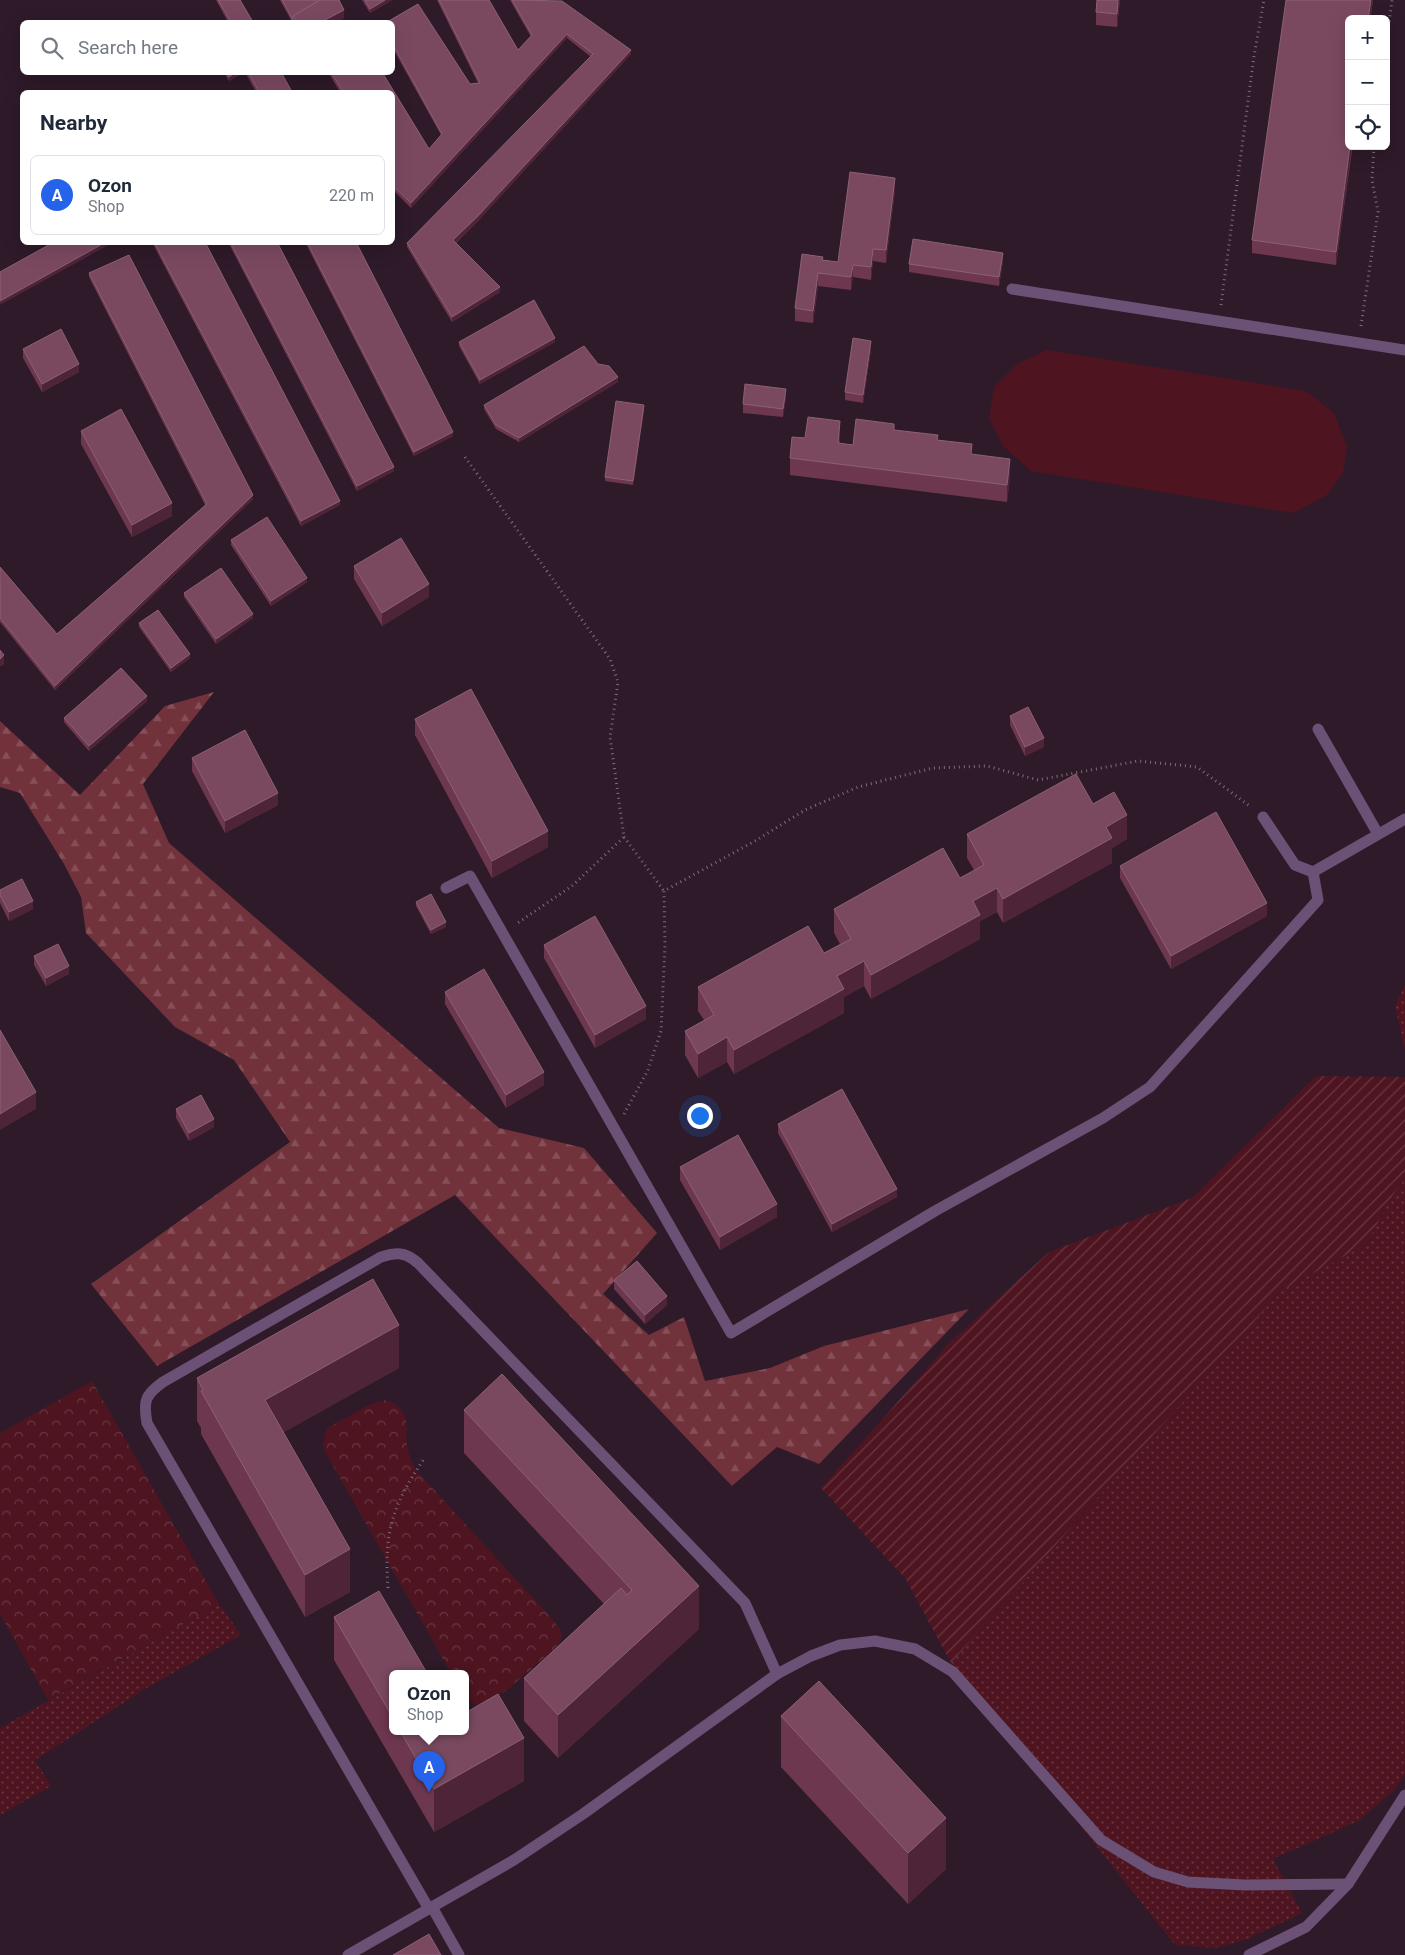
<!DOCTYPE html>
<html lang="en">
<head>
<meta charset="utf-8">
<style>
  body { margin:0; font-family:Roboto,sans-serif; background:#f6f6f7; color:#1f2937 }
  .controls { position:absolute; right:15px; top:15px; display:grid; overflow:hidden; border-radius:8px; box-shadow:0 5px 20px #0002 }
  .controls button { width:45px; height:45px; display:grid; place-items:center; padding:0; border:0; border-bottom:1px solid #e0e1e3; background:#fff; color:#1f2937; font:25px sans-serif }
  .you { position:absolute; left:699px; top:1115px; width:18px; height:18px; margin:-12px; border:4px solid #fff; border-radius:50%; background:#1a73e8; box-shadow:0 0 0 8px #1a73e833 }
  .badge { display:grid; place-items:center; width:32px; height:32px; border-radius:50%; background:#2563eb; color:#fff; font-size:16px; font-weight:700 }
  .pin { position:absolute; translate:-50% -41px; filter:drop-shadow(0 1px 2px #0008) }
  .pin::after { content:''; position:absolute; top:26px; width:18px; height:15px; background:inherit; clip-path:polygon(0 0,100% 0,50% 100%) }
  .popup { position:absolute; left:389px; top:1670px; width:80px; height:65px; box-sizing:border-box; display:grid; place-content:center; border-radius:8px; background:#fff; filter:drop-shadow(0 1px 4px #0005); font-size:16px; white-space:nowrap; color:#747a83 }
  .popup b { font-size:19px; color:#1f2937 }
  .popup::after { content:''; position:absolute; left:50%; top:100%; margin-left:-10px; border:10px solid transparent; border-top-color:#fff }
  .list { margin:0; padding:0; list-style:none }
  h2 { display:flex; justify-content:space-between; align-items:center; height:65px; margin:0; padding:0 20px; font-size:21px }
  h2 small { font-size:16px; font-weight:400; color:#747a83 }
  .list li { display:grid; grid-template-columns:32px 1fr auto; gap:15px; align-items:center; box-sizing:border-box; height:80px; margin:0 10px 10px; padding:0 10px; border:1px solid #e0e1e3; border-radius:8px }
  .list b { display:block; font-size:19px; white-space:nowrap }
  .list p { margin:0; font-size:16px; white-space:nowrap; color:#747a83 }
  .list em { font-size:16px; font-style:normal; color:#747a83 }
  .icon { flex:none; width:28px; height:28px; fill:none; stroke:currentColor; stroke-width:2; stroke-linecap:round; stroke-linejoin:round }
  .map { position:relative; flex:none; width:1405px; height:1955px; overflow:hidden }
  .search { position:absolute; background:#fff; box-shadow:0 5px 20px #0002; left:20px; top:20px; width:375px; height:55px; display:flex; align-items:center; gap:12px; box-sizing:border-box; padding:0 18px; border-radius:8px; color:#747a83; font-size:19px }
  .panel { position:absolute; background:#fff; box-shadow:0 5px 20px #0002; left:20px; top:90px; width:375px; height:155px; border-radius:8px }
  .map>svg:first-child { display:block }
  .grass { fill:url(#grass-dots) }
  .forest { fill:url(#forest-firs) }
  .park { fill:url(#park-crowns) }
  .garden { fill:url(#garden-furrows) }
  .pitch { fill:#4e1521 }
  .lines { fill:none; stroke-linecap:round; stroke-linejoin:round }
  .path { stroke:#7e6d7a; stroke-width:3; stroke-dasharray:1 4; stroke-linecap:butt }
  .lane { stroke:#6b5176; stroke-width:11 }
  .wall { fill:#6d3750 }
  .shaded-wall { fill:#4e2439 }
  .building { fill:#7a4960; stroke:#8c6076 }
</style>
</head>
<body>
<div class="map">
<svg width="1405" height="1955" viewBox="0 0 1405 1955">
  <defs>
    <pattern id="grass-dots" width="8" height="8" patternUnits="userSpaceOnUse" patternTransform="scale(1.25)"><rect width="8" height="8" fill="#4e1521"/><path d="M2 2h.1M6 6h.1" fill="none" stroke="#683741" stroke-width="1.8" stroke-linecap="round"/></pattern>
    <pattern id="forest-firs" width="22" height="20" patternUnits="userSpaceOnUse" patternTransform="scale(1.25)"><rect width="22" height="20" fill="#71323c"/><path d="M5 1l3.5 6h-7zM16 11l3.5 6h-7z" fill="#864f58"/></pattern>
    <pattern id="park-crowns" width="20" height="18" patternUnits="userSpaceOnUse" patternTransform="scale(1.25)"><rect width="20" height="18" fill="#4e1521"/><path d="M2 6a3 3 0 1 1 6 0M12 15a3 3 0 1 1 6 0" fill="none" stroke="#683741"/></pattern>
    <pattern id="garden-furrows" width="10" height="10" patternUnits="userSpaceOnUse" patternTransform="scale(1.25)"><rect width="10" height="10" fill="#4e1521"/><path d="M-1 1l2-2M0 10L10 0M9 11l2-2" fill="none" stroke="#683741"/></pattern>
  </defs>
  <rect width="100%" height="100%" fill="#2e1a29"/>
  <g class="grass">
    <polygon points="1405,984 1405,1050 1395,1006"/>
    <polygon points="1405,1178 1405,1775 1394,1790 1360,1820 1273,1859 1302,1913 1245,1940 1215,1948 1175,1945 951,1663 1281,1291 1366,1244 1393,1195"/>
    <polygon points="219,1604 241,1635 150,1686 35,1760 51,1786 0,1815 0,1728"/>
  </g>
  <polygon class="forest" points="214,692 143,784 169,843 499,1128 584,1148 657,1233 603,1294 649,1335 684,1317 705,1381 770,1368 824,1346 969,1309 819,1464 777,1447 732,1486 455,1195 157,1366 91,1284 290,1142 234,1060 175,1027 86,933 81,897 64,864 20,793 0,787 0,721 80,795 165,706"/>
  <g class="park">
    <polygon points="92,1381 219,1604 48,1700 0,1614 0,1433"/>
    <path d="M386,1400C415,1411 403,1427 408,1450C409,1457 413,1463 415,1469L554,1621C563,1634 565,1637 554,1649L507,1690L477,1705L465,1698V1673H451L324,1450L323,1443L327,1428L369,1405Z"/>
  </g>
  <polygon class="garden" points="1316,1076 1405,1077 1405,1178 1393,1195 1366,1244 1281,1291 951,1663 905,1578 821,1488 912,1386 947,1345 1049,1252 1192,1198"/>
  <polygon class="pitch" points="1047,350 1306,391 1334,413 1347,447 1343,473 1327,495 1293,513 1031,471 1003,446 989,418 994,387 1017,364"/>
  <g class="lines">
    <g class="path">
      <polyline points="1386,46 1392,0"/>
      <polyline points="1221,305 1254,56 1264,0"/>
      <polyline points="1361,326 1378,212 1372,180 1374,146"/>
      <polyline points="465,457 610,659 618,682 610,737 624,837 572,886 516,924"/>
      <polyline points="624,837 664,891"/>
      <polyline points="624,1114 648,1070 661,1031 665,945 664,891 755,841 805,810 858,787 933,768 987,766 1038,780 1138,761 1197,767 1251,807"/>
      <path d="M388,1588C384,1531 392,1506 424,1459"/>
    </g>
    <g class="lane">
      <polyline points="1012,289 1405,350"/>
      <polyline points="1318,729 1378,834"/>
      <polyline points="1263,817 1295,865 1313,872 1405,819"/>
      <polyline points="446,888 470,876 731,1333 935,1211 1103,1118 1150,1087 1318,900 1313,872"/>
      <polyline points="432,1907 459,1955"/>
      <path d="M429,1909L147,1423C143,1401 145,1395 163,1382L381,1257C397,1252 405,1252 418,1263L745,1603L777,1674"/>
      <polyline points="348,1955 514,1860 583,1814 777,1674 811,1656 840,1645 875,1641 915,1649 953,1672 1101,1840 1154,1872 1188,1882 1245,1885 1348,1884"/>
      <polyline points="1249,1955 1306,1927 1348,1884 1405,1795"/>
    </g>
  </g>
  <g class="wall">
    <polygon points="216,0 240,0 253,22 228,22"/>
    <polygon points="280,0 339,0 344,18 336,22 292,22"/>
    <polygon points="362,0 392,0 370,13"/>
    <polygon points="437,0 489,0 518,50 531,37 510,0 547,0 631,54 478,221 456,243 500,292 452,322 407,247 407,243 591,57 567,38 411,208 392,189 392,92 340,92 328,72 382,72 429,149 441,135 392,47 392,22 470,84 478,83"/>
    <polygon points="1120,0 1117,27 1096,25 1096,12"/>
    <polygon points="1373,0 1336,265 1252,253 1252,240"/>
    <polygon points="224,72 244,72 229,81"/>
    <polygon points="245,72 281,72 292,92 256,92"/>
    <polygon points="895,191 886,263 873,261 871,280 853,277 851,290 818,286 813,323 795,321 795,308 823,260 838,262"/>
    <polygon points="154,242 205,242 340,505 301,526 154,246"/>
    <polygon points="228,242 277,242 394,471 357,491"/>
    <polygon points="305,242 356,242 453,436 414,456"/>
    <polygon points="1003,262 999,286 909,272 909,264"/>
    <polygon points="89,273 253,499 55,690 0,622 0,567 57,634 205,505 89,277"/>
    <polygon points="459,342 555,342 480,384 459,346"/>
    <polygon points="23,349 79,372 42,392 23,358"/>
    <polygon points="871,350 863,403 845,400 845,392"/>
    <polygon points="598,364 618,382 519,442 496,429 484,409 484,405"/>
    <polygon points="786,397 783,417 743,413 743,404"/>
    <polygon points="644,409 633,485 605,481 605,477"/>
    <polygon points="894,430 938,440 972,454 1010,476 1007,502 790,475 790,458 805,438 840,438 840,444 853,445"/>
    <polygon points="81,431 172,516 132,537 81,444"/>
    <polygon points="231,540 307,582 271,606 231,545"/>
    <polygon points="354,566 429,597 382,626 354,579"/>
    <polygon points="184,593 253,618 216,644 184,597"/>
    <polygon points="139,623 190,658 171,672 139,627"/>
    <polygon points="147,701 89,751 64,722 64,718"/>
    <polygon points="1010,716 1044,747 1025,756 1010,725"/>
    <polygon points="415,719 548,847 492,878 415,735"/>
    <polygon points="192,758 278,805 225,833 192,771"/>
    <polygon points="1093,804 1127,839 1112,848 1112,863 1003,923 997,912 980,921 980,939 871,999 864,986 844,997 844,1013 734,1074 727,1062 698,1078 685,1055 685,1031 704,1020 698,1011 698,987 824,953 840,944 834,933 834,909 960,878 974,870 967,858 967,834"/>
    <polygon points="1120,866 1267,916 1171,969 1120,878"/>
    <polygon points="0,890 33,909 9,921 0,903"/>
    <polygon points="416,902 446,927 431,934 416,906"/>
    <polygon points="544,945 646,1019 595,1048 544,958"/>
    <polygon points="34,956 69,974 46,986 34,965"/>
    <polygon points="445,992 544,1085 506,1108 445,1004"/>
    <polygon points="176,1109 214,1127 189,1141 176,1118"/>
    <polygon points="778,1124 897,1197 832,1232 778,1133"/>
    <polygon points="680,1167 777,1217 720,1250 680,1180"/>
    <polygon points="614,1280 667,1305 645,1324 614,1289"/>
    <polygon points="399,1368 283,1432 350,1592 305,1617 201,1434 201,1428 197,1421 197,1378"/>
    <polygon points="464,1410 699,1629 558,1758 524,1721 524,1678 604,1604 464,1453"/>
    <polygon points="334,1617 393,1673 393,1731 465,1731 524,1781 434,1832 334,1660"/>
    <polygon points="781,1716 946,1869 908,1904 781,1767"/>
  </g>
  <g class="shaded-wall">
    <polygon points="385,0 392,0 370,13 370,9"/>
    <polygon points="1118,0 1120,0 1117,27 1117,14"/>
    <polygon points="1371,0 1373,0 1370,19 1368,19"/>
    <polygon points="344,10 344,18 336,22 321,22"/>
    <polygon points="567,34 567,38 411,208 411,203"/>
    <polygon points="631,50 631,54 478,221 453,245 453,240"/>
    <polygon points="236,72 244,72 229,81 229,77"/>
    <polygon points="1350,146 1352,146 1336,265 1336,252"/>
    <polygon points="895,178 895,191 886,263 886,250"/>
    <polygon points="106,242 114,242 0,305 0,301"/>
    <polygon points="873,249 873,261 871,280 871,267"/>
    <polygon points="1003,253 1003,262 999,286 999,277"/>
    <polygon points="853,265 853,277 851,290 851,277"/>
    <polygon points="818,273 818,286 813,323 813,311"/>
    <polygon points="500,287 500,292 452,322 452,317"/>
    <polygon points="555,338 555,342 480,384 480,380"/>
    <polygon points="871,341 871,350 863,403 863,395"/>
    <polygon points="79,364 79,372 42,392 42,384"/>
    <polygon points="618,377 618,382 519,442 519,438"/>
    <polygon points="786,389 786,397 783,417 783,409"/>
    <polygon points="644,405 644,409 633,485 633,481"/>
    <polygon points="840,421 840,438 838,460 838,443"/>
    <polygon points="453,432 453,436 414,456 414,452"/>
    <polygon points="1010,459 1010,476 1007,502 1007,485"/>
    <polygon points="394,467 394,471 357,491 357,486"/>
    <polygon points="253,495 253,499 55,690 55,686"/>
    <polygon points="340,501 340,505 301,526 301,521"/>
    <polygon points="172,503 172,516 132,537 132,525"/>
    <polygon points="307,578 307,582 271,606 271,601"/>
    <polygon points="429,584 429,597 382,626 382,613"/>
    <polygon points="253,614 253,618 216,644 216,639"/>
    <polygon points="190,654 190,658 171,672 171,668"/>
    <polygon points="4,655 4,664 0,667 0,659"/>
    <polygon points="147,696 147,701 89,751 89,746"/>
    <polygon points="1044,738 1044,747 1025,756 1025,747"/>
    <polygon points="278,793 278,805 225,833 225,821"/>
    <polygon points="1127,815 1127,839 1112,848 1112,863 1003,923 1003,899 1106,827"/>
    <polygon points="548,831 548,847 492,878 492,861"/>
    <polygon points="997,888 997,912 980,921 980,939 871,999 871,975 973,901"/>
    <polygon points="33,901 33,909 9,921 9,912"/>
    <polygon points="1267,903 1267,916 1171,969 1171,956"/>
    <polygon points="446,922 446,927 431,934 431,930"/>
    <polygon points="864,961 864,986 844,997 844,1013 734,1074 734,1050 837,976"/>
    <polygon points="69,966 69,974 46,986 46,978"/>
    <polygon points="646,1006 646,1019 595,1048 595,1035"/>
    <polygon points="727,1037 727,1062 698,1078 698,1054"/>
    <polygon points="544,1072 544,1085 506,1108 506,1095"/>
    <polygon points="36,1092 36,1109 0,1130 0,1114"/>
    <polygon points="214,1119 214,1127 189,1141 189,1133"/>
    <polygon points="897,1189 897,1197 832,1232 832,1224"/>
    <polygon points="777,1204 777,1217 720,1250 720,1237"/>
    <polygon points="667,1296 667,1305 645,1324 645,1315"/>
    <polygon points="399,1325 399,1368 265,1443 265,1400"/>
    <polygon points="350,1549 350,1592 305,1617 305,1575"/>
    <polygon points="699,1586 699,1629 558,1758 558,1715"/>
    <polygon points="524,1738 524,1781 434,1832 434,1789"/>
    <polygon points="946,1818 946,1869 908,1904 908,1853"/>
  </g>
  <g class="building">
    <polygon points="218,0 240,0 253,22 231,22"/>
    <polygon points="282,0 320,0 293,16 293,20"/>
    <polygon points="320,0 339,0 344,10 321,22 297,22 293,16"/>
    <polygon points="365,0 385,0 370,9"/>
    <polygon points="439,0 489,0 518,50 532,35 512,0 562,1 631,50 478,216 453,240 500,287 452,317 407,243 593,54 567,34 411,203 392,185 392,92 343,92 331,72 382,72 429,149 442,134 392,43 392,22 387,22 418,4 470,84 480,83"/>
    <polygon points="1097,0 1118,0 1117,14 1096,12"/>
    <polygon points="1286,0 1371,0 1368,19 1349,19 1349,146 1350,146 1336,252 1252,240"/>
    <polygon points="226,72 236,72 229,77"/>
    <polygon points="248,72 281,72 292,92 259,92"/>
    <polygon points="850,172 895,178 886,250 873,249 871,267 853,265 851,277 818,273 813,311 795,308 802,254 823,257 822,260 838,262"/>
    <polygon points="913,239 1003,253 999,277 909,264"/>
    <polygon points="54,242 106,242 0,301 0,272"/>
    <polygon points="154,242 205,242 340,501 301,521"/>
    <polygon points="230,242 277,242 394,467 357,486"/>
    <polygon points="307,242 356,242 453,432 414,452"/>
    <polygon points="129,255 253,495 55,686 0,618 0,567 57,634 207,504 89,273"/>
    <polygon points="534,300 555,338 480,380 459,342"/>
    <polygon points="61,329 79,364 42,384 23,349"/>
    <polygon points="853,338 871,341 863,395 845,392"/>
    <polygon points="584,346 598,364 609,366 618,377 519,438 496,425 484,405"/>
    <polygon points="745,384 786,389 783,409 743,404"/>
    <polygon points="616,401 644,405 633,481 605,477"/>
    <polygon points="121,409 172,503 132,525 81,431"/>
    <polygon points="808,417 840,421 838,443 853,445 856,419 894,424 894,430 938,435 937,440 972,444 971,454 1010,459 1007,485 790,458 792,437 805,438"/>
    <polygon points="267,517 307,578 271,601 231,540"/>
    <polygon points="401,538 429,584 382,613 354,566"/>
    <polygon points="221,568 253,614 216,639 184,593"/>
    <polygon points="158,610 190,654 171,668 139,623"/>
    <polygon points="0,650 4,655 0,659"/>
    <polygon points="121,668 147,696 89,746 64,718"/>
    <polygon points="471,689 548,831 492,861 415,719"/>
    <polygon points="1028,707 1044,738 1025,747 1010,716"/>
    <polygon points="245,730 278,793 225,821 192,758"/>
    <polygon points="1076,774 1093,804 1114,792 1127,815 1106,827 1112,838 1003,899 997,888 973,901 980,915 871,975 864,961 837,976 844,989 734,1050 727,1037 698,1054 685,1031 714,1015 698,987 808,926 824,953 851,939 834,909 943,848 960,878 984,865 967,834"/>
    <polygon points="1216,812 1267,903 1171,956 1120,866"/>
    <polygon points="22,879 33,901 9,912 0,895 0,890"/>
    <polygon points="431,894 446,922 431,930 416,902"/>
    <polygon points="595,916 646,1006 595,1035 544,945"/>
    <polygon points="58,944 69,966 46,978 34,956"/>
    <polygon points="484,969 544,1072 506,1095 445,992"/>
    <polygon points="0,1030 36,1092 0,1114"/>
    <polygon points="842,1089 897,1189 832,1224 778,1124"/>
    <polygon points="201,1095 214,1119 189,1133 176,1109"/>
    <polygon points="738,1135 777,1204 720,1237 680,1167"/>
    <polygon points="637,1261 667,1296 645,1315 614,1280"/>
    <polygon points="373,1279 399,1325 265,1400 350,1549 305,1575 201,1391 203,1390 197,1378"/>
    <polygon points="502,1374 699,1586 558,1715 524,1678 621,1588 627,1595 632,1590 464,1410"/>
    <polygon points="379,1591 427,1673 393,1673 393,1718 334,1617"/>
    <polygon points="819,1681 946,1818 908,1853 781,1716"/>
    <polygon points="498,1694 524,1738 434,1789 400,1731 465,1731 465,1713"/>
    <polygon points="429,1934 441,1955 393,1955"/>
  </g>
</svg>
<div class="controls">
<button>+</button>
<button>−</button>
<button><svg class="icon" aria-label="locate" viewBox="0 0 24 24"><circle cx="12" cy="12" r="6"/><path d="M12 2v4M12 18v4M2 12h4M18 12h4"/></svg></button>
</div>
<div class="you"></div>
<div class="pin badge" style="left:429px;top:1792px">A</div>
<div class="popup"><b>Ozon</b>Shop</div>
<div class="search"><svg class="icon" aria-label="search" viewBox="0 0 24 24"><circle cx="10" cy="10" r="6"/><path d="M15 15l6 6"/></svg>Search here</div>
<section class="panel">
<h2>Nearby<small></small></h2>
<ul class="list">
<li><span class="badge">A</span><div><b>Ozon</b><p>Shop</p></div><em>220 m</em></li>
</ul>
</section>
</div>
</body>
</html>
